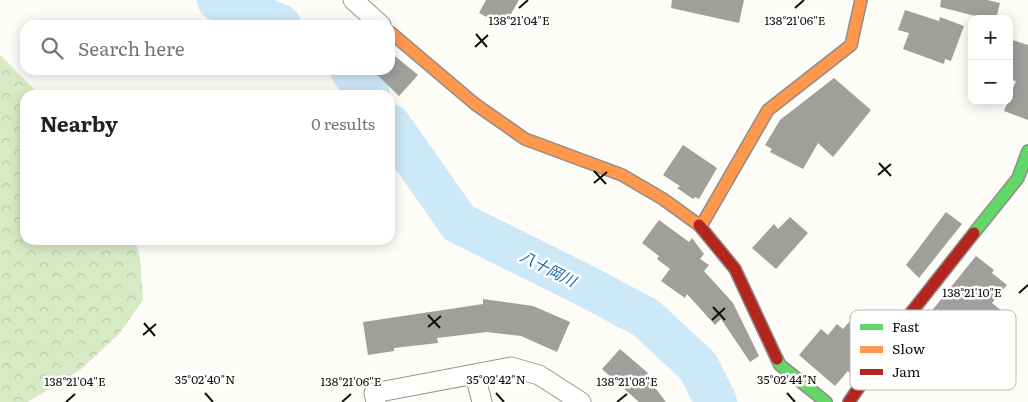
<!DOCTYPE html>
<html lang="en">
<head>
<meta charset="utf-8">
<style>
  body { margin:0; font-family:Literata,"Noto Sans JP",serif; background:#f2f2f2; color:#222 }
  .controls { position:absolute; right:15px; top:15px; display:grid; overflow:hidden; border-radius:10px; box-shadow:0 2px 12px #0003 }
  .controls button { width:45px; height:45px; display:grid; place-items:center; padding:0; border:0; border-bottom:1px solid #e0e0e0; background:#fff; color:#222; font:25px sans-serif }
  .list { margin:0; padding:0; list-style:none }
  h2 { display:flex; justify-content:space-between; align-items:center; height:65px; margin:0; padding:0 20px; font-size:21px }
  h2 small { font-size:16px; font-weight:400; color:#767676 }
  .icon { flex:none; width:28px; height:28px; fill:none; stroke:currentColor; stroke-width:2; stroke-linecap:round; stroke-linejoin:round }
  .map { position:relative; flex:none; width:1028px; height:402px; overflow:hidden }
  .search { position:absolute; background:#fff; box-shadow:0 2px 12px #0003; left:20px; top:20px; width:375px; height:55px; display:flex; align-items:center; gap:12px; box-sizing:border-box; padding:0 18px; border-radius:15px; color:#767676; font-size:19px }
  .panel { position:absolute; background:#fff; box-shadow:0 2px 12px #0003; left:20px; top:90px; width:375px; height:155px; border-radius:15px }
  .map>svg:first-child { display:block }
  .forest { fill:url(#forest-crowns) }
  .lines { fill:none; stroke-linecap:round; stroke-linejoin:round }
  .river { stroke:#cde8f7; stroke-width:42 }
  .building { fill:#a19f9c }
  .street-casing { stroke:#979795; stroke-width:21 }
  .fast-casing { stroke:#8e8d8b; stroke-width:14 }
  .slow-casing { stroke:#8e8d8b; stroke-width:14 }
  .jam-casing { stroke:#8e8d8b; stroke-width:14 }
  .street { stroke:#fffffe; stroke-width:19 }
  .fast { stroke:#63d668; stroke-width:11 }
  .slow { stroke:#ff974d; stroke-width:11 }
  .jam { stroke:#b3261e; stroke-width:11 }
  .ticks { fill:none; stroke:#111; stroke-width:2 }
  .labels { text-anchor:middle; stroke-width:5; stroke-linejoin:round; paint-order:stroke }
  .water-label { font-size:15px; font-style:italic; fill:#1768a6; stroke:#fff }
  .key { fill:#fff; stroke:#b8b8b8; stroke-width:1 }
  .key-label { font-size:14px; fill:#111 }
  .ticks-label { font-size:12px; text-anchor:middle; fill:#111; stroke:#fff; stroke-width:5; stroke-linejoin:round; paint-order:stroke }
</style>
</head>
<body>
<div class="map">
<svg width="1028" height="402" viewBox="0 0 1028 402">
  <defs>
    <pattern id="forest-crowns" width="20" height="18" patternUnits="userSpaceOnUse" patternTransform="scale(1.25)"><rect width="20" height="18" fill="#d8eac5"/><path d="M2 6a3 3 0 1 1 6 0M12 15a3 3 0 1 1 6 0" fill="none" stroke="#b8c8a8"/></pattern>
  </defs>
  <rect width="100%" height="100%" fill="#fdfcf7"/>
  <polygon class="forest" points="0,55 40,95 25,95 25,240 135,240 140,258 143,300 119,334 80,370 28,402 0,402"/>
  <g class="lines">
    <g class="river">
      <polyline points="218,0 280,25"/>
      <polyline points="351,70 369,95"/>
      <polyline points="390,125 459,223 586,286 646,318 698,366 716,402"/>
    </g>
  </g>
  <g class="building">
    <polygon points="486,0 519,0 504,26 479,13"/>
    <polygon points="672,0 744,0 739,23 671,8"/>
    <polygon points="941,0 987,0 1000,3 996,19 987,19 940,7"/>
    <polygon points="905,10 939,21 940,17 964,26 951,61 945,59 944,64 903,49 909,33 898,30"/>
    <polygon points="1009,39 1028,45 1028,120 1004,111 1008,101 1009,101 1009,97 1016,81 1009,79"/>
    <polygon points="390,52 418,75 399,96 372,70 390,70"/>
    <polygon points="834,78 871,110 846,141 833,157 818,143 803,169 770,152 772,149 765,145 780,120"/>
    <polygon points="683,145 717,168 699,199 695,197 693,199 677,188 680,186 663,175"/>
    <polygon points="946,212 962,224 919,278 906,265"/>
    <polygon points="790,217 808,233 776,269 752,248 774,224 778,229"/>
    <polygon points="659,220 689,242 692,238 704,254 700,259 709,265 704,271 733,303 759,356 750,362 721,319 715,325 687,294 685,298 661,281 670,269 657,259 659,256 642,243"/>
    <polygon points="976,256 994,270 992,273 1007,285 992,303 1002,311 985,330 1007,350 985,373 979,367 975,372 962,360 970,350 930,313"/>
    <polygon points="483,299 533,306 570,322 557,352 521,336 487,332 437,338 438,343 394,348 394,351 368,355 363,322 483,304"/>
    <polygon points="849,322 865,336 855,348 863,354 850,373 848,371 835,386 799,355 821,329 828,335 837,324 843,329"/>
    <polygon points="620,349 648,373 646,376 666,402 639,402 602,369"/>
  </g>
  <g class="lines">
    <defs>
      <g id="street">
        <polyline points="353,0 381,25"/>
        <polyline points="475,375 482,402"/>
        <polyline points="376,402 374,393 511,367 539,375 581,402"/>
      </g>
      <g id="fast">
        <polyline points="974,233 1018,178 1028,151"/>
        <polyline points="777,359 780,365 826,402"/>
      </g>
      <g id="slow">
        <polyline points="390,32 475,104 525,139 622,175 663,199 699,225"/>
        <polyline points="701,226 768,110 851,45 861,0"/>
      </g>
      <g id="jam">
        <polyline points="699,225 735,269 777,359"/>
        <polyline points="849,402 899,328 974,233"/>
      </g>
    </defs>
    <use href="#street" class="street-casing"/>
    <use href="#fast" class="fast-casing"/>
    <use href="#slow" class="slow-casing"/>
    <use href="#jam" class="jam-casing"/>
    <use href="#street" class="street"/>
    <use href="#fast" class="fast"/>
    <use href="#slow" class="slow"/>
    <use href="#jam" class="jam"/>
  </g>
  <path class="ticks" d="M519,8L528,0M795,8L804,0M476,34L487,47M475,47L488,35M879,163L891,176M594,171L606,184M878,175L891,164M594,183L607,172M1019,293L1028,285M713,307L725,320M428,315L440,328M712,320L725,308M144,323L155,336M428,327L441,316M143,335L156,324M205,393L213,402M496,393L504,402M787,393L795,402M66,402L75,394M342,402L351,394M617,402L627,394"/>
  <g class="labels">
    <g class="water-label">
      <text transform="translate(548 269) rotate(27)" y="5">八十岡川</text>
    </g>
  </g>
  <rect x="850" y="310" width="166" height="80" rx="8" class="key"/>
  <rect x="860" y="324" width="23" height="6" fill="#63d668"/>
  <rect x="860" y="346" width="23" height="7" fill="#ff974d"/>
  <rect x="860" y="369" width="23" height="6" fill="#b3261e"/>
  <g class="key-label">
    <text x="892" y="332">Fast</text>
    <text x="892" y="354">Slow</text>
    <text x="892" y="377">Jam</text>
  </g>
  <g class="ticks-label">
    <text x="519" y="25">138°21'04"E</text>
    <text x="795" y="25">138°21'06"E</text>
    <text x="972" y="297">138°21'10"E</text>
    <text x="205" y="384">35°02'40"N</text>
    <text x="496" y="384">35°02'42"N</text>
    <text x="787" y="384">35°02'44"N</text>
    <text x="75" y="386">138°21'04"E</text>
    <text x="351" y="386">138°21'06"E</text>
    <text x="627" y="386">138°21'08"E</text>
  </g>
</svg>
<div class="controls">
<button>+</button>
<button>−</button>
</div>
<div class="search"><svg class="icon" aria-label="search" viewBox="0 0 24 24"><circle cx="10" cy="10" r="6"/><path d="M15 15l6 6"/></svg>Search here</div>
<section class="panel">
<h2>Nearby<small>0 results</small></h2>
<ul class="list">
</ul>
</section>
</div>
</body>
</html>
